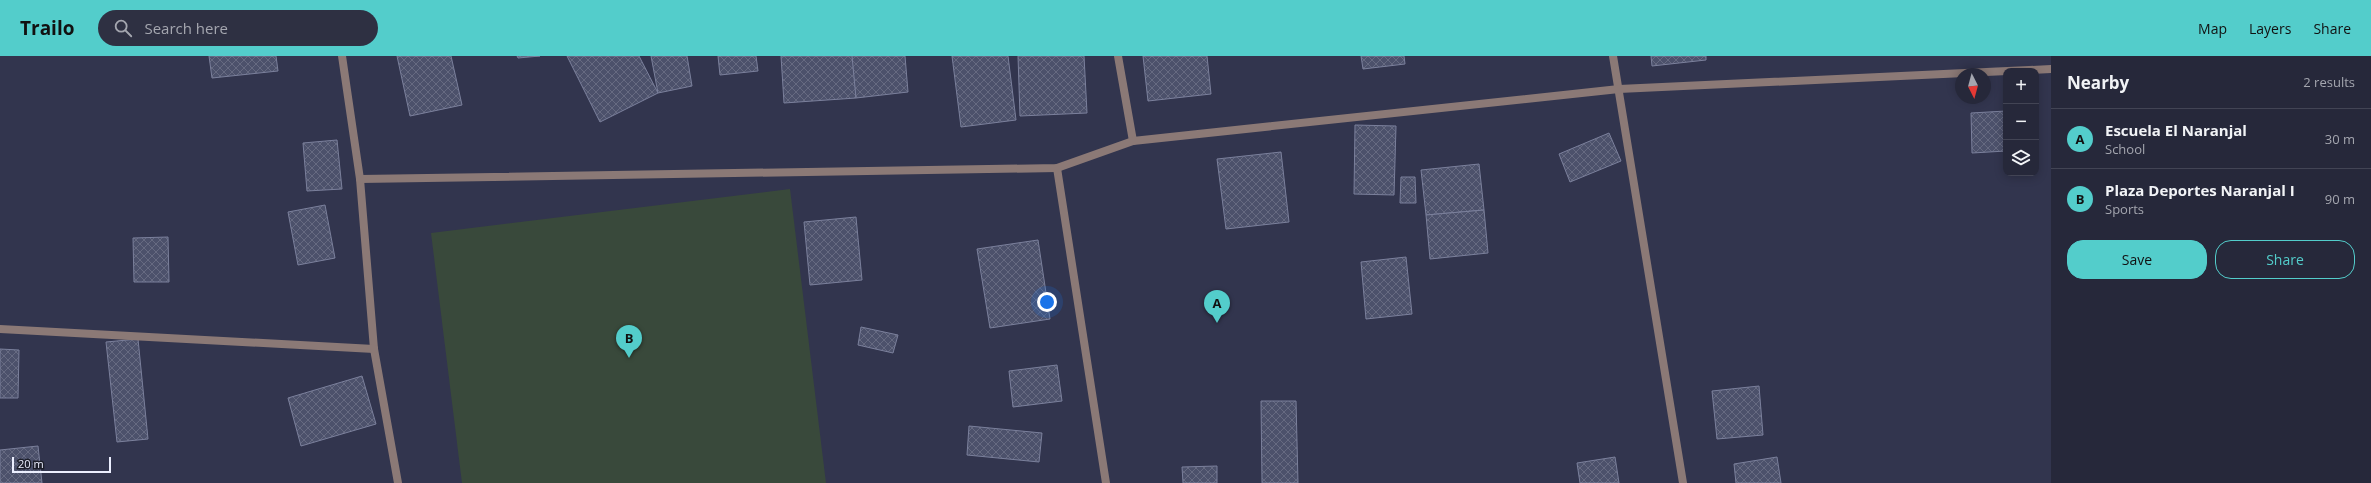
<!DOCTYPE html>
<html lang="en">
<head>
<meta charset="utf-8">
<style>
  body { margin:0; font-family:"Open Sans",sans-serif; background:#2e3042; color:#f1f3f6 }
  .controls { position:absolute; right:12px; top:12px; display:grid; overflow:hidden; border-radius:8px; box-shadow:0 2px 10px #0003 }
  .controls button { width:36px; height:36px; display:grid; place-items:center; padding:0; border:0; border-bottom:1px solid #424454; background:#26283a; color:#f1f3f6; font:20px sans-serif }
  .compass { position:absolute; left:1955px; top:12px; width:36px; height:36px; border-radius:50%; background:#26283a; box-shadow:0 2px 10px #0003; rotate:174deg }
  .scale { position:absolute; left:12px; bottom:10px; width:99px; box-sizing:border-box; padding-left:4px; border:2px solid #ebeefe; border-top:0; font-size:11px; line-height:14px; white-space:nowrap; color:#ebeefe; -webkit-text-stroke:3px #1c1e29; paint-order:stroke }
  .you { position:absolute; left:1047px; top:246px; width:14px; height:14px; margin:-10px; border:3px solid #fff; border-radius:50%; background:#1a73e8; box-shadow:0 0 0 6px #1a73e833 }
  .badge { display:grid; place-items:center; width:26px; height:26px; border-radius:50%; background:#53cdcb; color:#111; font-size:13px; font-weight:700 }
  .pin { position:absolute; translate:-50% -33px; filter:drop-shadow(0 1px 2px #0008) }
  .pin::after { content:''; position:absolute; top:21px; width:14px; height:12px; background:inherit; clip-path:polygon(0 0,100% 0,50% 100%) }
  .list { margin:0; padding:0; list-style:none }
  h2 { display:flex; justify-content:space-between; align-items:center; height:52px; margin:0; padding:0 16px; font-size:17px }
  h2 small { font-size:13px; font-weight:400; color:#a4a6af }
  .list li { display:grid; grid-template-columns:26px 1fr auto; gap:12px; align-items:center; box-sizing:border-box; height:60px; padding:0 16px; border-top:1px solid #424454 }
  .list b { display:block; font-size:15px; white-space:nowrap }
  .list p { margin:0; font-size:13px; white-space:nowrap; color:#a4a6af }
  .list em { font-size:13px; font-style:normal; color:#a4a6af }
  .actions { display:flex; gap:8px; padding:12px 16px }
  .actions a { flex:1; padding:9px 0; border:1px solid #53cdcb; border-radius:16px; text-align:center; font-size:14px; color:#53cdcb }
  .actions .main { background:#53cdcb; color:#111 }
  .icon { flex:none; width:22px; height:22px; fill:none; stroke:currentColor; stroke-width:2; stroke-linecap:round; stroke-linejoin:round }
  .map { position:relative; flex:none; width:2051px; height:427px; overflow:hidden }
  header { display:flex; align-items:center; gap:24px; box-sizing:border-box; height:56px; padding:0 20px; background:#53cdcb; color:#111 }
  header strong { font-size:19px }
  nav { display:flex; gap:22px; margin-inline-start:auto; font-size:14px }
  .search { width:280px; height:36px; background:#2e3042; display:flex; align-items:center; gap:10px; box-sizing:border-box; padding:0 14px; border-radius:22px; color:#a4a6af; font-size:15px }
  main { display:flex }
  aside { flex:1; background:#26283a }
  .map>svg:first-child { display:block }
  .green { fill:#39493b }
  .building { fill:url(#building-cross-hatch); stroke:#7b809c }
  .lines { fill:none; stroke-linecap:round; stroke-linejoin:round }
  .minor { stroke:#8b7976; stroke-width:8 }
</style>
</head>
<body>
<header>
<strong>Trailo</strong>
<div class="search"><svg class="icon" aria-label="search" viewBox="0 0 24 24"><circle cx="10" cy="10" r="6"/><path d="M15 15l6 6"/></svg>Search here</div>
<nav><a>Map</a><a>Layers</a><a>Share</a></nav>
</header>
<main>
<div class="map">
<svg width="2051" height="427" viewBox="0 0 2051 427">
  <defs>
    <pattern id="building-cross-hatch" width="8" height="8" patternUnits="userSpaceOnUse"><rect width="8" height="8" fill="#4c516b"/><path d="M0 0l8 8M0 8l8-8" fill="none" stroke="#666a81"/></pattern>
  </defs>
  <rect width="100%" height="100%" fill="#32354e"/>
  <polygon class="green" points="790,133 826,427 462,427 431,177"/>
  <g class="building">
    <polygon points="209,0 276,0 278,15 212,22"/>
    <polygon points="397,0 451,0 462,49 410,60"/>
    <polygon points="517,0 540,0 518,2"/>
    <polygon points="567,0 639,0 658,37 600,66"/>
    <polygon points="651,0 687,0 692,30 658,37"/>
    <polygon points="718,0 756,0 758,15 720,19"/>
    <polygon points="781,0 854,0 856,42 784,47"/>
    <polygon points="852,0 905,0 908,36 856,42"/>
    <polygon points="952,0 1008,0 1016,64 961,71"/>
    <polygon points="1018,0 1084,0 1087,57 1020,60"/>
    <polygon points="1143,0 1207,0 1211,38 1148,45"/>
    <polygon points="1361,0 1404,0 1405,8 1363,13"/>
    <polygon points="1651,0 1706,0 1706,4 1652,10"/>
    <polygon points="2006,55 2006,95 1972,97 1971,57"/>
    <polygon points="1355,69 1396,70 1394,139 1354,138"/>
    <polygon points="1609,77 1621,105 1570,126 1559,98"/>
    <polygon points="337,84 342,133 307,135 303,87"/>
    <polygon points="1281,96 1289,166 1226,173 1217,103"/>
    <polygon points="1479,108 1484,154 1426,159 1421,114"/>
    <polygon points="1401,121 1415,121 1416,147 1400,147"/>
    <polygon points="325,149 335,202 298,209 288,156"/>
    <polygon points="1484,154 1488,197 1430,203 1426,159"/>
    <polygon points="856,161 862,224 810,229 804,166"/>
    <polygon points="168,181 169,226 134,226 133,182"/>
    <polygon points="1038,184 1050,263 990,272 977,193"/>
    <polygon points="1406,201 1412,258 1366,263 1361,206"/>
    <polygon points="861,271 898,279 893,297 858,289"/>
    <polygon points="138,283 148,383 117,386 106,286"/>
    <polygon points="0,293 19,294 18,342 0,342"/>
    <polygon points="1057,309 1062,345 1013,351 1009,315"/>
    <polygon points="362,320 376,368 301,390 288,342"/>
    <polygon points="1759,330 1763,379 1717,383 1712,335"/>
    <polygon points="1261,345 1296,345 1298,427 1262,427"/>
    <polygon points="969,370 1042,377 1039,406 967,399"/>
    <polygon points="38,390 42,427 0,427 0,394"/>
    <polygon points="1615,401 1619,427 1580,427 1577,407"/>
    <polygon points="1777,401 1781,427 1736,427 1734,408"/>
    <polygon points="1217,410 1217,427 1183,427 1182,411"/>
  </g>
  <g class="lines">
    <g class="minor">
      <polyline points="342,0 360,123 374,293 398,427"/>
      <polyline points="1118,0 1133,85"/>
      <polyline points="1613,0 1683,427"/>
      <polyline points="1057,112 1106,427"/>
      <polyline points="360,123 1057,112 1133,85 1619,33 2051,13"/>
      <polyline points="0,273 374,293"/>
    </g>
  </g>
</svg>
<div class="controls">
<button>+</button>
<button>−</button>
<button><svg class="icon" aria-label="layers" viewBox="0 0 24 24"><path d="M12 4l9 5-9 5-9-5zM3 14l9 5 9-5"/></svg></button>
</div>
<svg class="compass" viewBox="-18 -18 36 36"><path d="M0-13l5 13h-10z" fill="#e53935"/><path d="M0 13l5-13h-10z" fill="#a4a6af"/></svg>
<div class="scale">20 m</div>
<div class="you"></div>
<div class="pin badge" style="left:1217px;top:267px">A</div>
<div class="pin badge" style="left:629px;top:302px">B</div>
</div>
<aside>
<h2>Nearby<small>2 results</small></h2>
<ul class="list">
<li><span class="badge">A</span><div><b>Escuela El Naranjal</b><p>School</p></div><em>30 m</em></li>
<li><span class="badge">B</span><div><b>Plaza Deportes Naranjal I</b><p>Sports</p></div><em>90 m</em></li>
</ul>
<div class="actions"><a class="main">Save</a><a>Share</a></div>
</aside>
</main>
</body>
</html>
